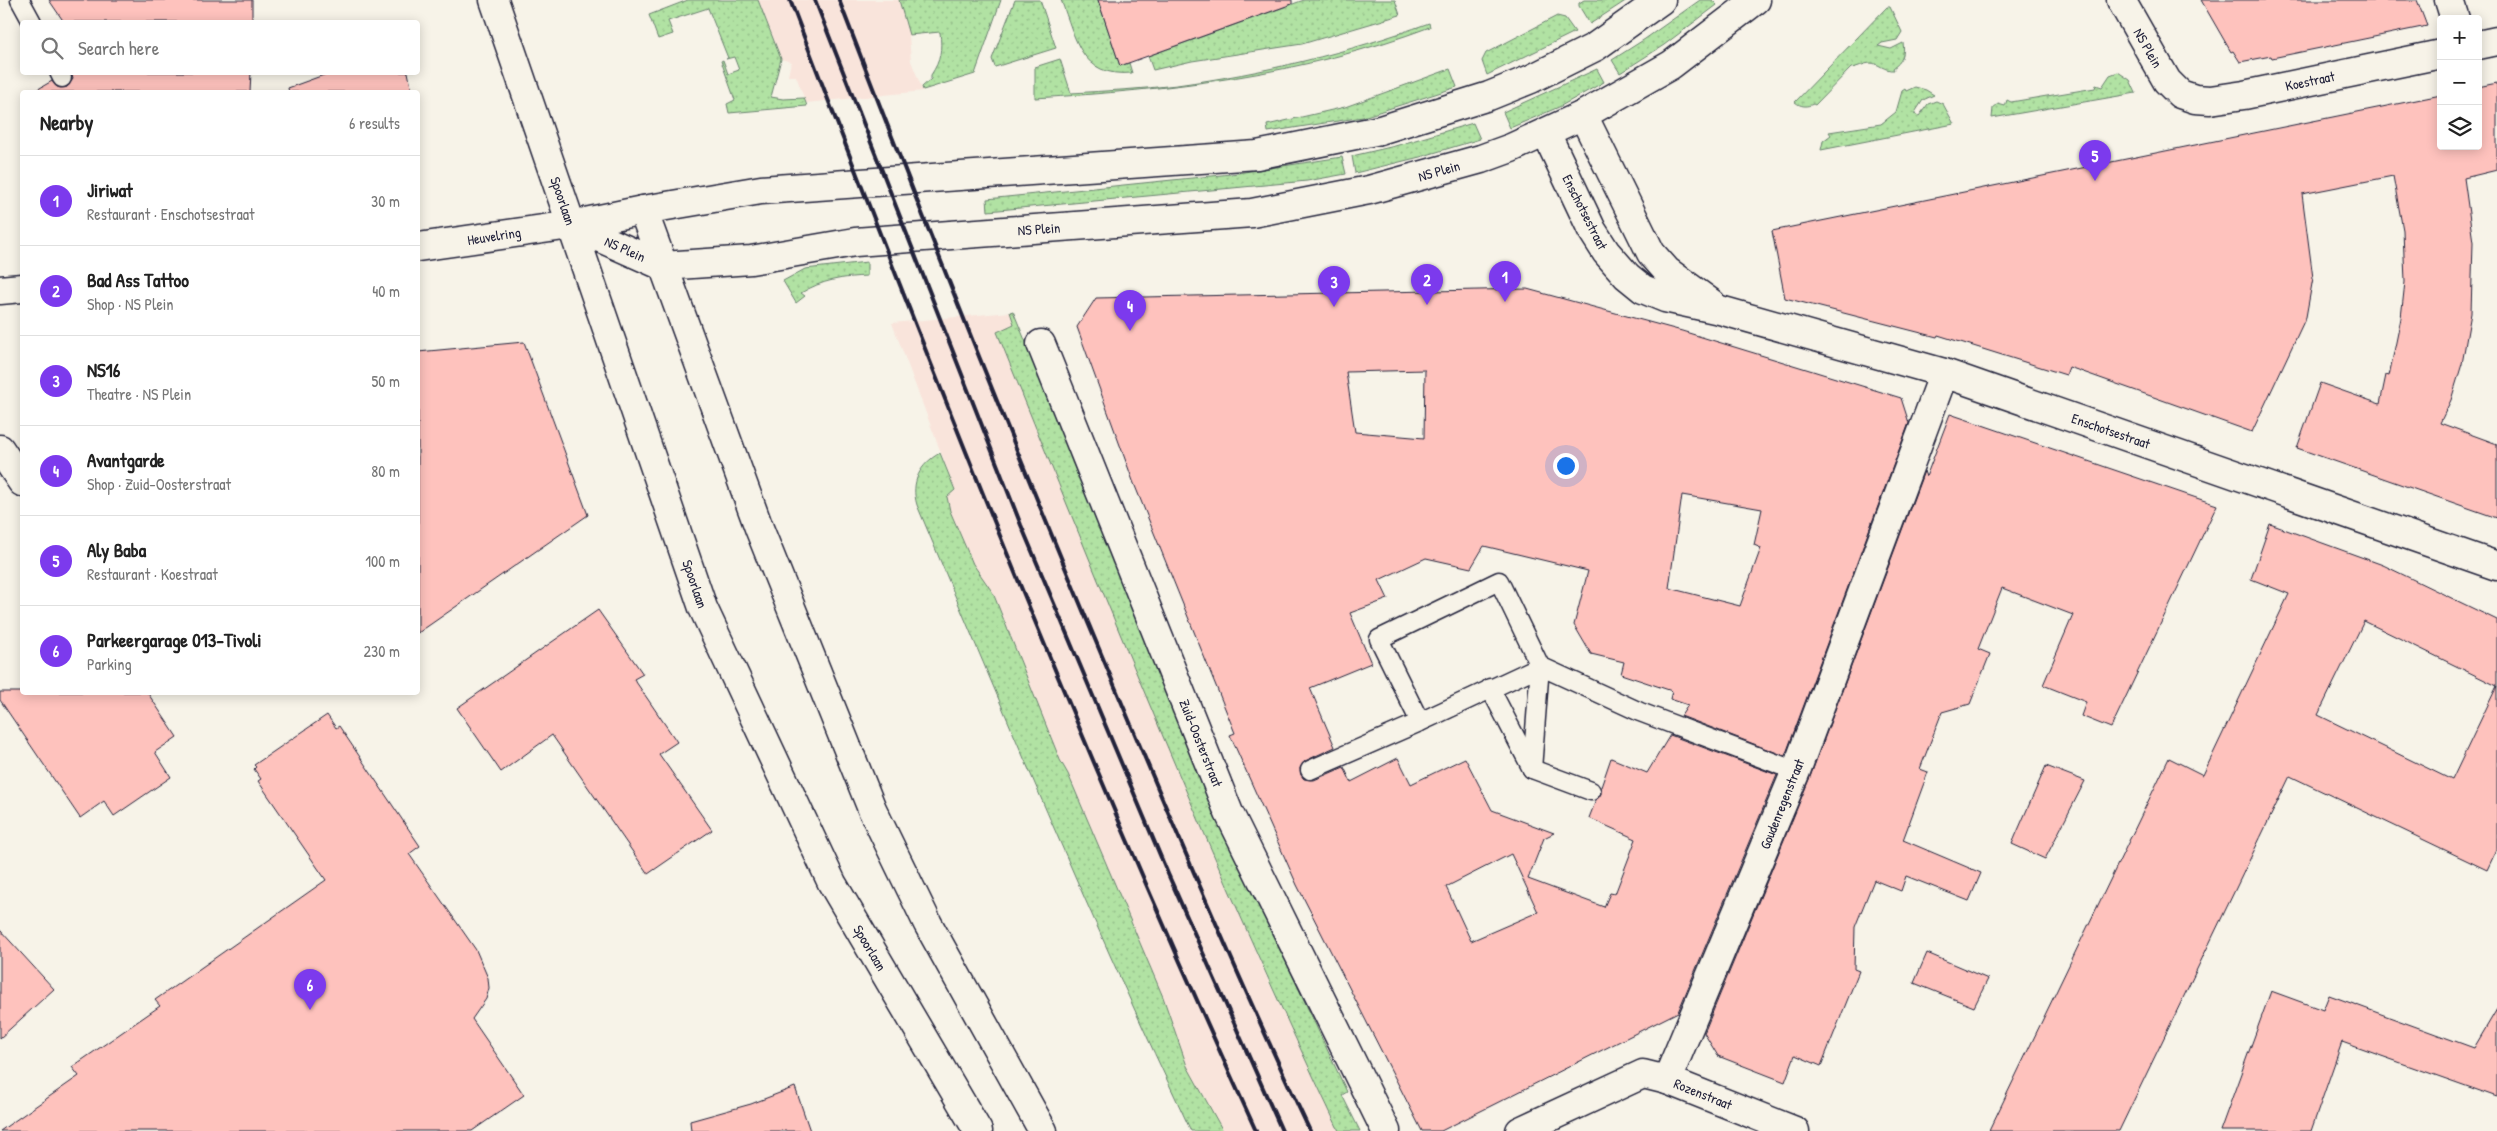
<!DOCTYPE html>
<html lang="en">
<head>
<meta charset="utf-8">
<style>
  body { margin:0; font-family:"Patrick Hand",sans-serif; background:#f2f2f2; color:#222 }
  .controls { position:absolute; right:15px; top:15px; display:grid; overflow:hidden; border-radius:5px; box-shadow:0 2px 12px #0003 }
  .controls button { width:45px; height:45px; display:grid; place-items:center; padding:0; border:0; border-bottom:1px solid #e0e0e0; background:#fff; color:#222; font:25px sans-serif }
  .you { position:absolute; left:1565px; top:465px; width:18px; height:18px; margin:-12px; border:4px solid #fff; border-radius:50%; background:#1a73e8; box-shadow:0 0 0 8px #1a73e833 }
  .badge { display:grid; place-items:center; width:32px; height:32px; border-radius:50%; background:#7c3aed; color:#fff; font-size:16px; font-weight:700 }
  .pin { position:absolute; translate:-50% -41px; filter:drop-shadow(0 1px 2px #0008) }
  .pin::after { content:''; position:absolute; top:26px; width:18px; height:15px; background:inherit; clip-path:polygon(0 0,100% 0,50% 100%) }
  .list { margin:0; padding:0; list-style:none }
  h2 { display:flex; justify-content:space-between; align-items:center; height:65px; margin:0; padding:0 20px; font-size:21px }
  h2 small { font-size:16px; font-weight:400; color:#767676 }
  .list li { display:grid; grid-template-columns:32px 1fr auto; gap:15px; align-items:center; box-sizing:border-box; height:90px; padding:0 20px; border-top:1px solid #e0e0e0 }
  .list b { display:block; font-size:19px; white-space:nowrap }
  .list p { margin:0; font-size:16px; white-space:nowrap; color:#767676 }
  .list em { font-size:16px; font-style:normal; color:#767676 }
  .icon { flex:none; width:28px; height:28px; fill:none; stroke:currentColor; stroke-width:2; stroke-linecap:round; stroke-linejoin:round }
  .map { position:relative; flex:none; width:2497px; height:1131px; overflow:hidden }
  .search { position:absolute; background:#fff; box-shadow:0 2px 12px #0003; left:20px; top:20px; width:400px; height:55px; display:flex; align-items:center; gap:12px; box-sizing:border-box; padding:0 18px; border-radius:5px; color:#767676; font-size:19px }
  .panel { position:absolute; background:#fff; box-shadow:0 2px 12px #0003; left:20px; top:90px; width:400px; height:605px; border-radius:5px }
  .map>svg:first-child { display:block }
  .built { fill:#f9e4db }
  .grass { fill:url(#grass-dots); stroke:#6a826f }
  .building { fill:#fec2bd; stroke:#22223b; fill-rule:evenodd }
  .lines { fill:none; stroke-linecap:round; stroke-linejoin:round }
  .lane-casing { stroke:#22223b; stroke-width:21 }
  .street-casing { stroke:#22223b; stroke-width:31 }
  .secondary-casing { stroke:#22223b; stroke-width:31 }
  .lane { stroke:#f7f3e8; stroke-width:18 }
  .street { stroke:#f7f3e8; stroke-width:28 }
  .secondary { stroke:#f7f3e8; stroke-width:28 }
  .rail { stroke:#22223b; stroke-width:4 }
  .labels { text-anchor:middle; stroke-width:4; stroke-linejoin:round; paint-order:stroke }
  .street-label { font-size:14px; fill:#22223b; stroke:#f7f3e8 }
</style>
</head>
<body>
<div class="map">
<svg width="2497" height="1131" viewBox="0 0 2497 1131">
  <defs>
    <pattern id="grass-dots" width="8" height="8" patternUnits="userSpaceOnUse" patternTransform="scale(1.25)"><rect width="8" height="8" fill="#b1e2a3"/><path d="M2 2h.1M6 6h.1" fill="none" stroke="#98c28d" stroke-width="1.8" stroke-linecap="round"/></pattern>
  </defs>
  <rect width="100%" height="100%" fill="#f7f3e8"/>
  <filter id="ink" filterUnits="userSpaceOnUse"><feTurbulence type="fractalNoise" baseFrequency=".02" numOctaves="2"/><feDisplacementMap in="SourceGraphic" scale="10" xChannelSelector="R" yChannelSelector="G"/><feConvolveMatrix kernelMatrix="1 2 1 2 8 2 1 2 1" color-interpolation-filters="sRGB"/></filter>
  <g filter="url(#ink)">
    <g class="built">
      <polygon points="758,0 899,0 909,35 911,61 923,91 806,103 796,76 788,76 791,62 781,59"/>
      <polygon points="1010,312 1014,324 997,332 1188,796 1269,982 1339,1131 1223,1131 1187,1066 1163,997 1068,774 1060,760 993,593 973,564 950,511 947,497 955,490 892,323"/>
    </g>
    <g class="grass">
      <polygon points="688,0 758,0 781,59 771,97 783,99 804,98 807,106 729,113 727,104 735,100 721,61 723,60 728,74 739,70 734,57 726,59 728,58 708,8 668,21 673,34 658,39 649,15"/>
      <path d="M899,0H1001L975,74L923,90L922,87L931,79V75C941,60 942,50 940,32L909,35Z"/>
      <polygon points="1015,0 1040,0 1056,48 995,67 992,59"/>
      <path d="M1061,0H1098L1120,66L1129,63L1132,73C1080,78 1076,38 1061,0Z"/>
      <polygon points="1304,0 1395,0 1400,15 1302,44 1192,61 1153,70 1148,56"/>
      <polygon points="1584,0 1627,0 1590,24 1579,6 1579,3"/>
      <polygon points="1700,0 1712,0 1717,5 1664,45 1620,73 1612,60 1645,39"/>
      <path d="M1887,7H1890L1902,32L1897,40L1882,43L1878,46L1891,49L1903,43C1905,54 1902,62 1893,68L1894,70C1884,71 1879,63 1870,63C1865,63 1856,68 1851,68L1815,105L1813,104C1807,107 1801,107 1795,102Z"/>
      <polygon points="1557,16 1565,18 1575,32 1487,75 1482,61 1486,53"/>
      <path d="M1429,23L1430,27C1303,75 1170,90 1035,98V67L1060,59L1071,93C1106,91 1142,89 1177,85C1264,73 1347,53 1429,23Z"/>
      <polygon points="1450,69 1457,87 1363,117 1268,132 1267,125 1345,107"/>
      <polygon points="1597,69 1604,82 1559,107 1510,128 1503,112"/>
      <polygon points="2118,72 2130,80 2136,93 1992,118 1993,108 1998,104 2005,106 2007,100 2011,102 2095,88 2096,85 2102,87 2110,75"/>
      <polygon points="1915,87 1926,90 1934,95 1923,100 1914,114 1919,116 1928,104 1936,101 1943,104 1954,124 1821,150 1823,141 1831,135 1829,132 1881,124 1896,112 1902,91 1905,89 1906,91"/>
      <polygon points="1473,123 1480,139 1420,157 1355,173 1352,156 1395,146"/>
      <polygon points="1342,157 1346,174 1307,181 988,211 987,199 1231,174"/>
      <path d="M867,262V276C843,277 822,280 801,293L805,296L796,303L783,281L805,269Z"/>
      <path d="M1013,311L1208,784L1296,983L1347,1092L1342,1095L1360,1131H1339C1214,869 1106,601 997,332L1014,324L1010,312Z"/>
      <path d="M940,453L955,490L947,497L950,511L973,564L993,593L1060,760L1068,774L1163,997L1187,1066L1223,1131H1191C1093,925 1005,715 917,505C910,482 920,464 940,453Z"/>
    </g>
    <g class="building">
      <polygon points="49,0 252,0 252,22 64,22"/>
      <polygon points="1098,0 1292,0 1292,4 1120,66"/>
      <polygon points="2201,0 2417,0 2427,26 2272,58 2271,56 2240,62 2233,51 2231,52"/>
      <polygon points="71,72 251,72 250,92 33,92 52,81 57,87 67,87 73,79"/>
      <polygon points="332,72 408,72 412,92 289,92 288,88"/>
      <polygon points="2497,83 2497,170 2464,178 2473,242 2471,313 2462,364 2451,400 2440,423 2497,444 2497,518 2297,448 2320,383 2380,404 2386,375 2389,376 2401,318 2405,282 2403,230 2393,176 2302,194 2313,278 2306,317 2252,432 2069,367 2066,375 1938,335 1937,337 1785,298 1772,231 2441,95 2441,146 2478,146 2478,87"/>
      <path d="M1527,289L1682,331L1901,398L1909,423L1785,756L1681,716L1688,705L1670,699L1672,691L1621,674L1624,662L1591,654L1574,625L1588,571L1484,546L1471,568L1426,558L1379,580L1388,599L1350,613L1371,663L1310,688L1335,747L1305,761L1300,768L1301,775L1304,779L1314,780L1344,767L1351,782L1398,758L1411,784L1465,758L1492,810L1554,833L1544,838L1528,879L1604,907L1610,893L1615,894L1636,839L1589,818L1596,800L1601,794V787L1611,758L1647,773L1670,735L1777,775L1678,1012L1441,1131H1422L1297,885L1230,735L1235,733L1133,481L1077,327L1096,298ZM1425,370L1424,438L1355,432L1346,372ZM1682,495L1762,509L1754,545L1761,548L1740,606L1669,588ZM1511,854L1538,912L1471,941L1446,887Z"/>
      <polygon points="524,342 588,515 418,633 418,352"/>
      <polygon points="1950,414 2217,505 2111,728 2081,716 2086,702 2043,685 2073,615 2002,588 1978,649 1990,654 1970,704 1942,712 1920,769 1928,772 1903,840 1981,873 1969,901 1906,876 1901,891 1874,880 1855,927 1854,969 1859,971 1821,1066 1795,1055 1785,1082 1718,1056 1704,1033 1810,777 1924,471 1926,477"/>
      <polygon points="2270,524 2383,565 2497,620 2497,686 2364,621 2318,715 2452,780 2497,686 2497,849 2487,870 2290,776 2119,1131 1989,1131 2169,758 2203,775 2289,594 2251,579"/>
      <polygon points="598,610 643,674 634,679 677,742 659,754 712,830 648,874 552,735 501,772 457,708"/>
      <polygon points="0,692 147,692 177,737 155,752 171,777 114,816 104,801 80,818 0,700"/>
      <polygon points="327,715 336,728 339,726 420,846 409,854 476,950 488,978 489,988 486,999 472,1019 524,1095 472,1131 0,1131 79,1076 72,1067 160,1006 155,1000 326,880 258,781 261,779 254,769 256,767 254,765"/>
      <polygon points="2046,766 2085,781 2045,859 2012,844"/>
      <polygon points="0,930 54,989 0,1038"/>
      <polygon points="1927,953 1988,979 1974,1007 1914,983"/>
      <polygon points="2271,991 2323,1010 2329,995 2474,1048 2497,1009 2497,1097 2342,1042 2311,1131 2220,1131"/>
      <polygon points="795,1087 810,1131 691,1131 690,1121 751,1104"/>
    </g>
    <g class="lines">
      <defs>
        <g id="lane">
          <polyline points="20,0 32,22"/>
          <polyline points="59,72 62,78"/>
          <polyline points="1490,688 1532,769 1591,791"/>
          <polyline points="1420,722 1540,666 1532,769"/>
          <polyline points="1310,770 1420,722 1379,639 1499,581 1540,666 1640,712 1796,771"/>
        </g>
        <g id="street">
          <polyline points="2121,0 2167,81 2180,94 2195,99 2210,100 2244,95 2441,54"/>
          <polyline points="2449,0 2455,19"/>
          <polyline points="2478,45 2497,41"/>
          <polyline points="1583,115 1651,253 1667,271 1711,303"/>
          <polyline points="1546,133 1592,230 1606,252 1627,276 1643,289 1665,298 1720,310 1944,373 2497,566"/>
          <polyline points="1041,344 1229,813 1386,1131"/>
          <polyline points="0,449 22,482"/>
          <polyline points="1667,1080 1796,771 1944,373"/>
          <polyline points="1520,1131 1643,1074 1667,1080 1795,1131"/>
        </g>
        <g id="secondary">
          <polyline points="494,0 703,608 832,883 978,1131"/>
          <polyline points="643,210 759,528 872,809 928,924 1043,1131"/>
          <polyline points="571,225 663,266 751,260 855,242 1252,213 1369,190 1481,159 1511,148 1583,115 1671,65 1756,0"/>
          <polyline points="418,247 571,225 643,210 761,190 1257,155 1380,130 1489,96 1531,79 1595,47 1661,0"/>
          <polyline points="0,290 22,288"/>
        </g>
      </defs>
      <use href="#lane" class="lane-casing"/>
      <use href="#street" class="street-casing"/>
      <use href="#secondary" class="secondary-casing"/>
      <use href="#lane" class="lane"/>
      <use href="#street" class="street"/>
      <use href="#secondary" class="secondary"/>
      <g class="rail">
        <path d="M790,0C935,381 1086,760 1256,1131"/>
        <polyline points="815,0 1021,525 1168,874 1282,1131"/>
        <path d="M839,0C932,242 1028,482 1129,720C1187,858 1246,996 1310,1131"/>
      </g>
    </g>
  </g>
  <g class="labels">
    <g class="street-label">
      <text transform="translate(2148 48) rotate(60)" y="5">NS Plein</text>
      <text transform="translate(2310 81) rotate(-12)" y="5">Koestraat</text>
      <text transform="translate(1439 171) rotate(-16)" y="5">NS Plein</text>
      <text transform="translate(563 201) rotate(71)" y="5">Spoorlaan</text>
      <text transform="translate(1585 212) rotate(63)" y="5">Enschotsestraat</text>
      <text transform="translate(1039 229) rotate(-4)" y="5">NS Plein</text>
      <text transform="translate(494 236) rotate(-9)" y="5">Heuvelring</text>
      <text transform="translate(625 249) rotate(24)" y="5">NS Plein</text>
      <text transform="translate(2111 431) rotate(19)" y="5">Enschotsestraat</text>
      <text transform="translate(695 584) rotate(71)" y="5">Spoorlaan</text>
      <text transform="translate(1201 743) rotate(68)" y="5">Zuid-Oosterstraat</text>
      <text transform="translate(1782 804) rotate(-68)" y="5">Goudenregenstraat</text>
      <text transform="translate(870 948) rotate(59)" y="5">Spoorlaan</text>
      <text transform="translate(1703 1094) rotate(22)" y="5">Rozenstraat</text>
    </g>
  </g>
</svg>
<div class="controls">
<button>+</button>
<button>−</button>
<button><svg class="icon" aria-label="layers" viewBox="0 0 24 24"><path d="M12 4l9 5-9 5-9-5zM3 14l9 5 9-5"/></svg></button>
</div>
<div class="you"></div>
<div class="pin badge" style="left:1505px;top:302px">1</div>
<div class="pin badge" style="left:1427px;top:305px">2</div>
<div class="pin badge" style="left:1334px;top:307px">3</div>
<div class="pin badge" style="left:1130px;top:331px">4</div>
<div class="pin badge" style="left:2095px;top:181px">5</div>
<div class="pin badge" style="left:310px;top:1010px">6</div>
<div class="search"><svg class="icon" aria-label="search" viewBox="0 0 24 24"><circle cx="10" cy="10" r="6"/><path d="M15 15l6 6"/></svg>Search here</div>
<section class="panel">
<h2>Nearby<small>6 results</small></h2>
<ul class="list">
<li><span class="badge">1</span><div><b>Jiriwat</b><p>Restaurant · Enschotsestraat</p></div><em>30 m</em></li>
<li><span class="badge">2</span><div><b>Bad Ass Tattoo</b><p>Shop · NS Plein</p></div><em>40 m</em></li>
<li><span class="badge">3</span><div><b>NS16</b><p>Theatre · NS Plein</p></div><em>50 m</em></li>
<li><span class="badge">4</span><div><b>Avantgarde</b><p>Shop · Zuid-Oosterstraat</p></div><em>80 m</em></li>
<li><span class="badge">5</span><div><b>Aly Baba</b><p>Restaurant · Koestraat</p></div><em>100 m</em></li>
<li><span class="badge">6</span><div><b>Parkeergarage 013-Tivoli</b><p>Parking</p></div><em>230 m</em></li>
</ul>
</section>
</div>
</body>
</html>
